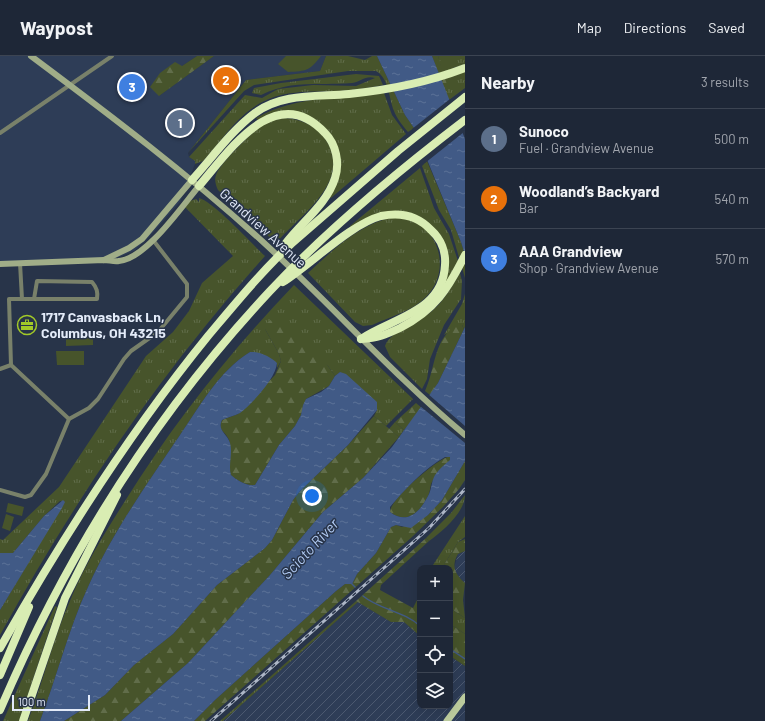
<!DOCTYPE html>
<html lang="en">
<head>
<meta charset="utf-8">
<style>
  body { margin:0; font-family:Barlow,sans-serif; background:#262f3f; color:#f1f3f6 }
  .controls { position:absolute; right:12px; bottom:12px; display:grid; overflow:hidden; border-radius:8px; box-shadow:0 4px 16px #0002 }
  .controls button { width:36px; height:36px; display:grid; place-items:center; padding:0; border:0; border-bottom:1px solid #3c4452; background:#1e2737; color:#f1f3f6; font:20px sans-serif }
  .scale { position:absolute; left:12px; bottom:10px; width:78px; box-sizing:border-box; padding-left:4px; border:2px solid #e3ebf9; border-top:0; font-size:11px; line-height:14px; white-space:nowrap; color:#e3ebf9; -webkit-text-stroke:3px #283449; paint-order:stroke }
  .you { position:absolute; left:312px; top:440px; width:14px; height:14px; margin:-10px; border:3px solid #fff; border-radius:50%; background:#1a73e8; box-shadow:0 0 0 6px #1a73e833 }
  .badge { display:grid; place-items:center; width:26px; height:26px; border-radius:50%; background:#a2c928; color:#fff; font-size:13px; font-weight:700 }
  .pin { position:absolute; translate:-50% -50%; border:2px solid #fff; box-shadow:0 1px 4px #0006 }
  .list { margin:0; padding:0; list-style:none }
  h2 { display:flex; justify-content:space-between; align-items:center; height:52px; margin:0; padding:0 16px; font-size:17px }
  h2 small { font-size:13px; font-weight:400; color:#a1a5ad }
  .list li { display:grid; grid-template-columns:26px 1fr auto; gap:12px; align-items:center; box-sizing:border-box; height:60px; padding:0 16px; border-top:1px solid #3c4452 }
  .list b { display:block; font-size:15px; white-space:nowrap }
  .list p { margin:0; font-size:13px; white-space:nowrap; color:#a1a5ad }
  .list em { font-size:13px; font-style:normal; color:#a1a5ad }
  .icon { flex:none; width:22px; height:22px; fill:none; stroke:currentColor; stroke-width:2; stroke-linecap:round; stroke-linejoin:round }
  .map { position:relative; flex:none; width:465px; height:665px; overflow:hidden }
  header { display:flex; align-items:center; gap:24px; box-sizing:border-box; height:56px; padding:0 20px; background:#1e2737; border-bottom:1px solid #3c4452 }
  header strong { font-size:19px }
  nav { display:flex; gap:22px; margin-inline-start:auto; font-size:14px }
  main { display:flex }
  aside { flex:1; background:#1e2737 }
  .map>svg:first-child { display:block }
  .built { fill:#2e3d57 }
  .industrial { fill:url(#industrial-furrows) }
  .grass { fill:url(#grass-tufts) }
  .forest { fill:url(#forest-firs) }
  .garden { fill:#47542b }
  .water { fill:url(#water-ripples); fill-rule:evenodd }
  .pier { fill:#283449 }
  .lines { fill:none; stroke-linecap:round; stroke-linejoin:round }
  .stream { stroke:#415a86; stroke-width:1.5 }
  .street { stroke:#79816a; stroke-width:4 }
  .secondary { stroke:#a0ad88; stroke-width:6 }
  .primary { stroke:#bece9f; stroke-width:7 }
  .highway { stroke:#d9edb3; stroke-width:8 }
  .rail-casing { stroke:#adb6c6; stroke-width:3 }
  .rail { stroke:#283449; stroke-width:1.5; stroke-dasharray:4.5; stroke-linecap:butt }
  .labels { text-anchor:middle; stroke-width:3; stroke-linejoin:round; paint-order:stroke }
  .street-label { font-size:14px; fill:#e3ebf9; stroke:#283449 }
  .poi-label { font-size:14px; font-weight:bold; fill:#e3ebf9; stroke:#283449; text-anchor:start }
  .water-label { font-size:15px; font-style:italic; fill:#b0c9f2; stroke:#283449 }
</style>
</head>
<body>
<header>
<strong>Waypost</strong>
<nav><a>Map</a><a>Directions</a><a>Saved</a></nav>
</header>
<main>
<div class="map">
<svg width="465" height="665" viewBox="0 0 465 665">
  <defs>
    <pattern id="industrial-furrows" width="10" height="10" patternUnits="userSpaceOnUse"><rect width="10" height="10" fill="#2e3d57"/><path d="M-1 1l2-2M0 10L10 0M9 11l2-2" fill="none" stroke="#4c5970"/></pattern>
    <pattern id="grass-tufts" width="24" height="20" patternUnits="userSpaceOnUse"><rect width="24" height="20" fill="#47542b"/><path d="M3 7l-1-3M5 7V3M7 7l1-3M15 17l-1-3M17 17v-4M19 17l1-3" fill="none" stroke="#616d4a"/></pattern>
    <pattern id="forest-firs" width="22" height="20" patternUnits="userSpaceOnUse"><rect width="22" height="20" fill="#47542b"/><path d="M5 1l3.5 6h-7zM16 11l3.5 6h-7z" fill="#616d4a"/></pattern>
    <pattern id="water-ripples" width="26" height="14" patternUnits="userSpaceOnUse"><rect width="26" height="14" fill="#415a86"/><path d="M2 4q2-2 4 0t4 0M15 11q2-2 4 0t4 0" fill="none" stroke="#5c7298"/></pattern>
  </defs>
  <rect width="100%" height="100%" fill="#283449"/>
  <polygon class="built" points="0,0 197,0 182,10 159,40 214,0 326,0 320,15 246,24 188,97 189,101 195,105 195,108 180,146 150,180 134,195 117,202 0,209"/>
  <g class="industrial">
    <polygon points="465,495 465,527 457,520 454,512 458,498"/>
    <polygon points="358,546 391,566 404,566 420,580 420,650 450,650 450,600 465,610 465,665 223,665"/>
  </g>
  <g class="grass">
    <path d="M326,0H348L365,4L372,0H377L405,59L414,72L408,76C403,70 397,63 394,55C389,43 389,22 376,15H348L254,29L244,35L188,97L246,24L320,15Z"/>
    <polygon points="438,0 465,0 465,8 453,12 455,19 465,15 465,32 449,44 445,35 447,35"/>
    <path d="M356,18L379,20L383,29C369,32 354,34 340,35C309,36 280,33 254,51C233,65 220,87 203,105L195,108V105L189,101L245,39L262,42L278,33L313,29L356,30L375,22C365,19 361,26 352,27C318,30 292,23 261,39L252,37L254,32L281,27Z"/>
    <path d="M384,37L392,59L406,78L331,142L329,141L338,123L328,77L322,69L309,61L274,57L258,64L256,62C295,40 341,42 384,37Z"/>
    <path d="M284,62C299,63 314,68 324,81C355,124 301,158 276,187L218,134C216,130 214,124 216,119C219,108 257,70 268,66C273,64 279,63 284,62Z"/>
    <polygon points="427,105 461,186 465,199 465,222 451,174 439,154 422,110"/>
    <polygon points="420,112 434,152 449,178 458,205 442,234 446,221 437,176 422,162 408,156 351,172 350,170"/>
    <path d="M199,142C214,146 251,187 265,200C161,316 75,443 0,579V554L64,446L60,445L44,460L13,497H0V483L3,484L59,431L146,300L173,276L189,255L202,227L233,200L185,151L190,145L196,143L199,146Z"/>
    <path d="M394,161C403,163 415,164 422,170C444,188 446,221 426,241C412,255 390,261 372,269L363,270L355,266L308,217C333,194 359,168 394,161Z"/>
    <path d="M460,217L462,225L461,243L444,269L430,303L427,323L422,333L390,301L385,290C391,274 419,266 432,255C444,245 452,230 460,217Z"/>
    <path d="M294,229L413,343L386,370L374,360L377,354L340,316L335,320L328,310L265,273L279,298L281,305L277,312V307L250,296C219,315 200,350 180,379C147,428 112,477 88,531C68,574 57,621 40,665H28C44,623 54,580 72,540C86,507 106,475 125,445C175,365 229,297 294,229Z"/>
    <polygon points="465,238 465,271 464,273 462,269 444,279 462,248"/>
    <polygon points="395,366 404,374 399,381 389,373"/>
    <path d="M465,439C465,456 442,476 429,485L426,482L451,457Z"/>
    <polygon points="465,460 465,481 458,486 442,512 431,512"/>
    <polygon points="356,545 358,546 223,665 220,665"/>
    <polygon points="55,550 57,551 19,665 3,665"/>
    <polygon points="450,552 465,562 465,578 450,568"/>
  </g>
  <g class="forest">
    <polygon points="197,0 214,0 159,40 150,31 160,17 175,6 182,10"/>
    <polygon points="432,0 438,0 448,32 447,35 445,35"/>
    <path d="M276,262L328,310L335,320L329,330L306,343L301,359L295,370L279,389L255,429C246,430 238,425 231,419C227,408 232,395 229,384C226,375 217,375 222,364L238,358L275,319L281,305L279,298L265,273C266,266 270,264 276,262Z"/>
    <path d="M458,268L462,269L464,273L438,327L430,339L425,335C436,311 433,283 458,268Z"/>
    <polygon points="416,347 422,352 404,374 395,366"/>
    <polygon points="374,360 399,381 363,422 323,456 270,519 188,607 121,665 64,665 105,639 134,609 173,578 217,529 265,492 272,484 293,444 300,435 348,389"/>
    <path d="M450,400L451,404C443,410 435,419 431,428C430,432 430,436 428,440C420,456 407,469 390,456C390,443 437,403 450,400Z"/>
    <polygon points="465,405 465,424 459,433 443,451 412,481 205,665 194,665 215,644 336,535 345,528 352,528 357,518 376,497 391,471 396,469 402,471 428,459 442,444"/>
    <polygon points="426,482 429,485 381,529 380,534 413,552 417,544 420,546 420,580 404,566 391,566 356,545"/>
    <path d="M465,483V495L458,498C451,510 455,518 465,527L463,544L465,562L450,552V512H442L458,486Z"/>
    <polygon points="450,568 465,578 465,610 450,600"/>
  </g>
  <g class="garden">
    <path d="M286,0H321C309,15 307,15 288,16L278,8Z"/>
    <polygon points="91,275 93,278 93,289 66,290 66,276"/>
    <polygon points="56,295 84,295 84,309 57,309"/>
    <polygon points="8,447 24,451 22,460 6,456"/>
    <polygon points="6,458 14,461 10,475 2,472"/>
  </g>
  <g class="water">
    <polygon points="377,0 432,0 465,83 465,199 461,186 414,72 405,59"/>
    <path d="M465,271V405L442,444L428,459L411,472L396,469L391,471L376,497L357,518L352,528H345L336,535L215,644L194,665H121L188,607L270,519L323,456L363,422L392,391L438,327ZM445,401H450V404C445,408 439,413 435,419C431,426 432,433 428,440C420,456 407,469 390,456V451C405,433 424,413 445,401Z"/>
    <path d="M250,296C259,295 271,301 277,307C276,322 252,348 240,357C234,360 228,361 222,364C217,375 227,377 230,387C233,397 228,409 231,419C238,425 246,430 255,429L279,389L295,370L301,359L303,349L306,343L321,336L329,330L335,320L340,316L346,318L377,346V354L348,389L300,435L293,444L272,484L265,492L217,529L173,578L134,609L105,639L64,665H40C57,621 68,574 88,531C112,477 147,428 180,379C200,350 219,315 250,296Z"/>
    <polygon points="63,444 65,446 62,452 0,554 0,497 13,497 44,460"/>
  </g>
  <g class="pier">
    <polygon points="450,43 464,76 425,107 412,73"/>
    <polygon points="428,338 465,370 465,387 420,350"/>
  </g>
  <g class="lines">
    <g class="stream">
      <polyline points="351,527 355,531"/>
      <path d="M363,540C380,554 404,555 420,570"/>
      <polyline points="450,593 465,603"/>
    </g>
    <g class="street">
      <polyline points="0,77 112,0"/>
      <polyline points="20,207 22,243"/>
      <path d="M11,309L9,243H97C98,236 97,232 92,226L37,225L34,243"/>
      <polyline points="11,309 69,363"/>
      <polyline points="0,313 11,309"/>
      <polyline points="0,434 25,441 31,439 46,418 69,363 89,352 98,343 124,303 131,295 158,276 187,241 187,228 153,184"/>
    </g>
    <g class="secondary">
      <path d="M31,0C110,59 188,118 262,185C331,248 393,319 465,379"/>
      <polyline points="104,204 129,192 142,183 192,124"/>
      <path d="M0,208L104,204C109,204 114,206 119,205C146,203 182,150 199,130"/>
    </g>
    <polyline class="primary" points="447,665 465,641"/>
    <g class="highway">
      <path d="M192,124C212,102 231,75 255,57C282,37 317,41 349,38C388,34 429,26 465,12"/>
      <path d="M199,130C229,95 276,24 325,77C336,88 340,107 335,122C327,148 302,166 286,187"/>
      <path d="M283,226C311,208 351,168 381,160C400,156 418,160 431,174C441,183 446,196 445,209C443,256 392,262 361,283"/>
      <path d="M361,283C378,282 385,279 400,272C435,254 448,233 465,199"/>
      <path d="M0,592C62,483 129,377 208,280C235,248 261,216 291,188L398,95L465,41"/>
      <polyline points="0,619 29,551"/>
      <path d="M0,654C66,500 155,358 270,235C329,172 397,116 465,64"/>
      <polyline points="23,665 65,542 117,439"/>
    </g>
    <defs>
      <polyline id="rail" points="211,665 429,472 465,433"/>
    </defs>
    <use href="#rail" class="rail-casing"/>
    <use href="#rail" class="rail"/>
  </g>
  <defs>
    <symbol id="office-ring" viewBox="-11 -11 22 22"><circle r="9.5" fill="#283449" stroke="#a2c928" stroke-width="1.5"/><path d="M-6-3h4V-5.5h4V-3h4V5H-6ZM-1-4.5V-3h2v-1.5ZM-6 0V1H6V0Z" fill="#a2c928"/></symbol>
  </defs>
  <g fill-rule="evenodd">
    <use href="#office-ring" x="16" y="258" width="22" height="22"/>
  </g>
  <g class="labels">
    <g class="street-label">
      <text transform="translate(263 172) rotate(42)" y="5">Grandview Avenue</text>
    </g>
    <g class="poi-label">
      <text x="41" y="266">1717 Canvasback Ln,<tspan x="41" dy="16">Columbus, OH 43215</tspan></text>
    </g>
    <g class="water-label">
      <text transform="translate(310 493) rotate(-47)" y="5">Scioto River</text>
    </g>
  </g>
</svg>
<div class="controls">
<button>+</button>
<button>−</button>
<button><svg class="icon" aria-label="locate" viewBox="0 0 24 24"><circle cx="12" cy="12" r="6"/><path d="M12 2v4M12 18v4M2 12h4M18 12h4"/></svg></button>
<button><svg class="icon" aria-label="layers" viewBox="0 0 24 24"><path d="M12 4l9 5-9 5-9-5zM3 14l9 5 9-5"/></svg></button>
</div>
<div class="scale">100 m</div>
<div class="you"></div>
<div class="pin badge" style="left:180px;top:67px;background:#5c6f8a">1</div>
<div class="pin badge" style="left:226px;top:24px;background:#e8710a">2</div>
<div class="pin badge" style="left:132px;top:31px;background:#3f7fe0">3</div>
</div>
<aside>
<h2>Nearby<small>3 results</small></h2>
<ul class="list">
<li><span class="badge" style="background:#5c6f8a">1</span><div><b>Sunoco</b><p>Fuel · Grandview Avenue</p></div><em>500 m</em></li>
<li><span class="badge" style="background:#e8710a">2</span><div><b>Woodland’s Backyard</b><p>Bar</p></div><em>540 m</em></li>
<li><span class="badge" style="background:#3f7fe0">3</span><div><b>AAA Grandview</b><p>Shop · Grandview Avenue</p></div><em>570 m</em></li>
</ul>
</aside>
</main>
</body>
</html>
